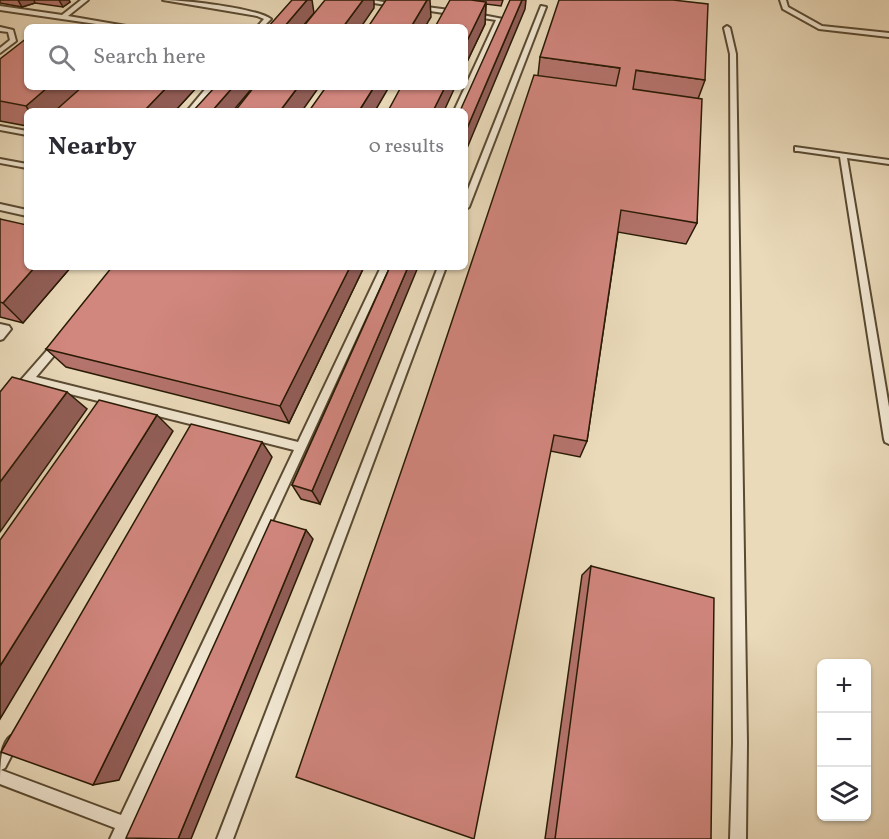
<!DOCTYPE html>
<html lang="en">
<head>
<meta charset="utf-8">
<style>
  body { margin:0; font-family:Vollkorn,serif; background:#f2f2f3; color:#2b2b33 }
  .controls { position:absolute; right:18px; bottom:18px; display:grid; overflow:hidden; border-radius:9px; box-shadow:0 2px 4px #0004 }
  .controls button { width:54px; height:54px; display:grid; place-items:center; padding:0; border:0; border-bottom:2px solid #e1e1e2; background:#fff; color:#2b2b33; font:30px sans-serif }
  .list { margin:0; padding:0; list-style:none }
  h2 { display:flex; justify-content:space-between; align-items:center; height:78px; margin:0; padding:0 24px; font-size:26px }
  h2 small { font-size:20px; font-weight:400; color:#7c7c81 }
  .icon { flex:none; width:33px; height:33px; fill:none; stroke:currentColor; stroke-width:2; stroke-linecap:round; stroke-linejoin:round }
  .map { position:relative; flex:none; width:889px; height:839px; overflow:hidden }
  .search { position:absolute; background:#fff; box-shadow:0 2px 4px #0004; left:24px; top:24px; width:444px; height:66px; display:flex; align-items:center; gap:15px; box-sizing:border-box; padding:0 21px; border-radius:9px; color:#7c7c81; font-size:22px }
  .panel { position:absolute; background:#fff; box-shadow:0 2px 4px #0004; left:24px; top:108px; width:444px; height:162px; border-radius:9px }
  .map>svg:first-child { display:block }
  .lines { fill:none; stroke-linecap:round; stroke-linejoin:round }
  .lane-casing { stroke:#594a32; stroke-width:4 }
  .lane { fill:#f1e7d2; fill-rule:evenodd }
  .wall { fill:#b4736c; stroke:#291a05; stroke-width:1.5 }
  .shaded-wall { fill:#925e58; stroke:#291a05; stroke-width:1.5 }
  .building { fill:#d1867e; stroke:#291a05; stroke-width:1.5 }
</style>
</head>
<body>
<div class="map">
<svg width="889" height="839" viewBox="0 0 889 839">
  <rect width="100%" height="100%" fill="#eadaba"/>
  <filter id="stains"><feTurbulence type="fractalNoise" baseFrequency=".00333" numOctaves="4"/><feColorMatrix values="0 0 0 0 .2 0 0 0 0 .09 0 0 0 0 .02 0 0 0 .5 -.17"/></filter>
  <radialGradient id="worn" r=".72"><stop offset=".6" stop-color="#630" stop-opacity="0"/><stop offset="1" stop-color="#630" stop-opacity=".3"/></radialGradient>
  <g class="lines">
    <defs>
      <g id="lane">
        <polygon points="81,0 88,0 68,16 132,27 117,27 0,10 0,6 62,15"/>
        <path d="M163,0C184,0 256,8 271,19L263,27H257L264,19L257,16Z"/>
        <polygon points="356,0 372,0 401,5 398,7"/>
        <polygon points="780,0 786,0 788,7 822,26 889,33 889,37 819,29 783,9"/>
        <polygon points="419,6 457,11 460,13 457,15 417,9 417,7"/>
        <polygon points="541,6 546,7 469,207 465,210 465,197"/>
        <polygon points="472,13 503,19 460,111 454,111 496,20 470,16 470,14"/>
        <polygon points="727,26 730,28 736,54 747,743 746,839 730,839 733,743 730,54 724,28"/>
        <polygon points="0,27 13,30 16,41 0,53 0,48 10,40 8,32 0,31"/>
        <polygon points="207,87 214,87 194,111 187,111"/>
        <polygon points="0,126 27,131 27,135 0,130"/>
        <polygon points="795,147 889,160 889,164 847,158 889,407 889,444 885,442 884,439 840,157 798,151 795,151"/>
        <polygon points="0,159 27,164 27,168 0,163"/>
        <polygon points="0,204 27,210 27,216 0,210"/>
        <path d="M381,267H389L126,839H110L115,828L0,784C0,770 0,743 11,736L16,738L18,743L5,768L1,770L121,815L294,450L30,384L25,387L21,386L20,383L21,380L57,339L60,338L65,342L63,345L36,377L298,442Z"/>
        <polygon points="438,267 446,267 233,839 217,839"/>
        <polygon points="0,324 9,326 11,329 3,339 0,340"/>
      </g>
    </defs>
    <use href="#lane" class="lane-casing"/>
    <use href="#lane" class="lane"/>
  </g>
  <g class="wall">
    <polygon points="0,0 69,0 70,2 63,7 35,3 22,7 0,3"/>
    <polygon points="450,0 503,0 501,6 486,4 485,24 465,66 465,27"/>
    <polygon points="540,57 705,80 698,99 697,223 686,244 618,232 587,441 580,457 550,451 538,75"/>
    <polygon points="0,59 27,87 197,87 175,111 27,111 27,126 0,121"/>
    <polygon points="0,219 27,267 71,267 23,323 0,317"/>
    <polygon points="364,267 289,423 66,367 46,349"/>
    <polygon points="390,267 320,504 301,499 292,485"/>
    <polygon points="591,566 711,839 545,839 582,575"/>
  </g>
  <g class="shaded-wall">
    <polygon points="18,0 34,0 35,3 22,7"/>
    <polygon points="59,0 69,0 70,2 63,7"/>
    <polygon points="307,0 312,0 314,13 302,27 284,27"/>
    <polygon points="363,0 374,0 374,8 361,27 343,27"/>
    <polygon points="427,0 430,0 431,17 425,27 411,27"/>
    <polygon points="522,0 526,0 525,9 465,153 465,133"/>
    <polygon points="486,2 485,24 465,66 465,45"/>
    <polygon points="48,87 87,87 60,111 29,111 26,106"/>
    <polygon points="167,87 197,87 175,111 144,111"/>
    <polygon points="233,87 253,87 233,111 212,111"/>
    <polygon points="298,87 319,87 302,111 280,111"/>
    <polygon points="374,87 389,87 375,111 359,111"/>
    <polygon points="445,87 455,87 444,111 433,111"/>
    <polygon points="35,267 71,267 23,323 3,303"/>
    <polygon points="350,267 364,267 289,423 280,406"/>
    <polygon points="408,267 418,267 320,504 312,491"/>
    <polygon points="67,392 87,409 0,532 0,482"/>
    <polygon points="157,415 173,431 0,719 0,666"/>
    <polygon points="262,442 272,457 119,780 93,785"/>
    <polygon points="306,530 313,539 191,839 178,839"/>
  </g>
  <g class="building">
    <polygon points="292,0 307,0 284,27 268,27"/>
    <polygon points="325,0 363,0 343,27 303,27"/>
    <polygon points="386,0 427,0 411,27 368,27"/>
    <polygon points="450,0 471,0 486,2 465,45 465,27 435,27"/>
    <polygon points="510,0 522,0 465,133 465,111 460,111"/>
    <polygon points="559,0 673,0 708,4 705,80 636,70 633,89 702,99 697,223 621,210 587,441 554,435 474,839 296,777 424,405 534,75 616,86 620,68 540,57"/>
    <polygon points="45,25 58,27 42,27"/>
    <polygon points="27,38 27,87 48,87 26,106 0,101 0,59"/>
    <polygon points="82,87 167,87 144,111 55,111"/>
    <polygon points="215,87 233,87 212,111 193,111"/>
    <polygon points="254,87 298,87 280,111 235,111"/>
    <polygon points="326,87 374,87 359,111 309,111"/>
    <polygon points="401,87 445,87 433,111 388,111"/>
    <polygon points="0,219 27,225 27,267 35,267 3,303 0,302"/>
    <polygon points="112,267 350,267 280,406 46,349"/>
    <polygon points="390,267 408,267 312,491 292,485"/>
    <polygon points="12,377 67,392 0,482 0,392"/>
    <polygon points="99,400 157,415 0,666 0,540"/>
    <polygon points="191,424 262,442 93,785 1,752"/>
    <polygon points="271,520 306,530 178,839 126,838"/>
    <polygon points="591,566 714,598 711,839 555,839"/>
  </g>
  <rect width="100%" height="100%" filter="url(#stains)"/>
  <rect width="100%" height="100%" fill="url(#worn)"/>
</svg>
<div class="controls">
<button>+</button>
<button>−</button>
<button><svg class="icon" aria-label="layers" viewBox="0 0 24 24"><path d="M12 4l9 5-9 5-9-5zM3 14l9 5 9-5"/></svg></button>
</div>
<div class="search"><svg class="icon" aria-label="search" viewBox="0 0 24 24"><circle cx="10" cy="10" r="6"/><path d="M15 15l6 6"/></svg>Search here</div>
<section class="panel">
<h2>Nearby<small>0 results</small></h2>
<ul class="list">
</ul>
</section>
</div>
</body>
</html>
